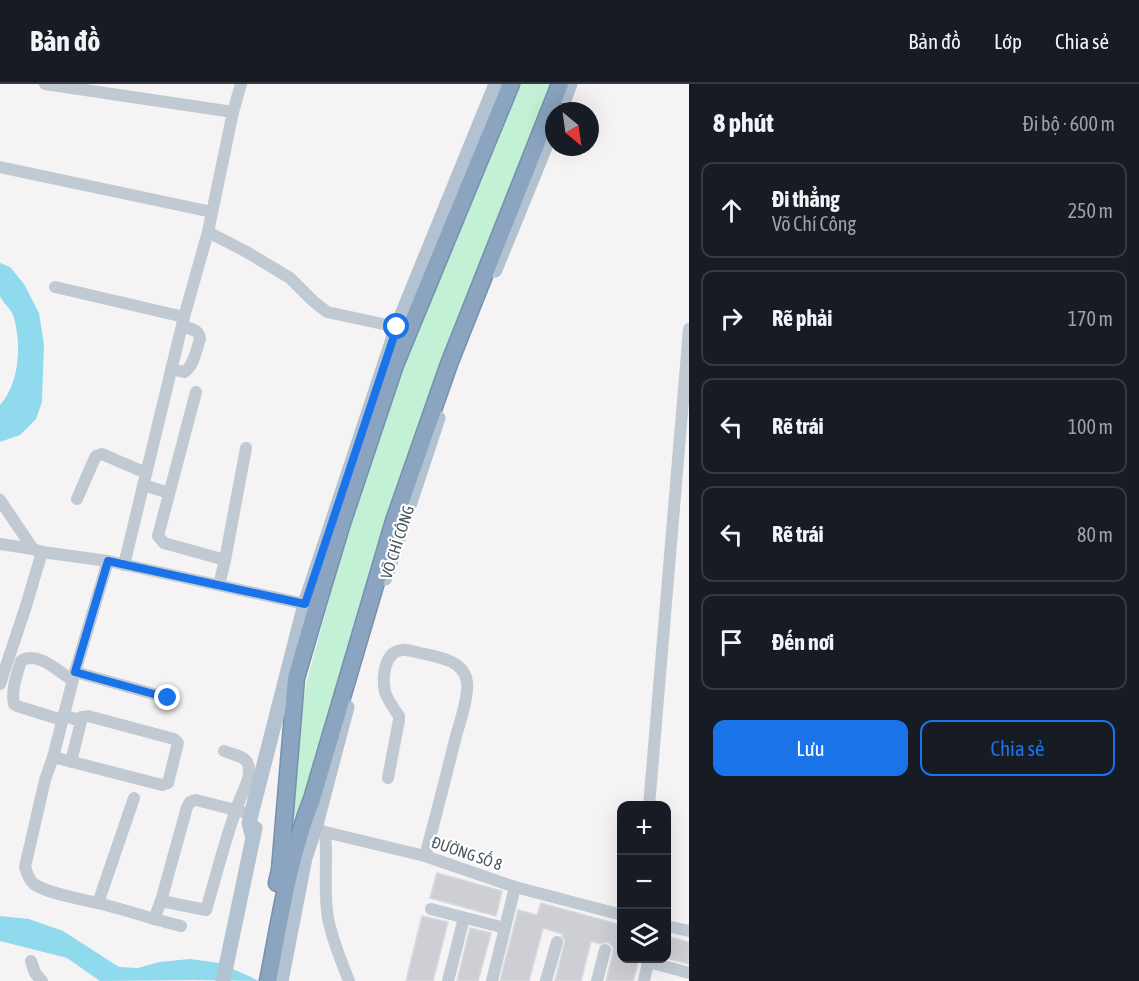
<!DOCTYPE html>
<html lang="vi">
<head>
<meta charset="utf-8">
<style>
  body { margin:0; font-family:"Asap Condensed",sans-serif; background:#20242c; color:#f1f3f6 }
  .controls { position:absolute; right:18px; bottom:18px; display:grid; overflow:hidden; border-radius:12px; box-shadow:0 6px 24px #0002 }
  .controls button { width:54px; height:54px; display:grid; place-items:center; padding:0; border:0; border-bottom:2px solid #363941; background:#171b24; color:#f1f3f6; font:30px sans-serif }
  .compass { position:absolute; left:545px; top:18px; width:54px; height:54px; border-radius:50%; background:#171b24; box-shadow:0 6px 24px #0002; rotate:151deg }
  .stop { position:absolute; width:18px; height:18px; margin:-14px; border:4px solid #1a73e8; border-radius:50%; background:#fff }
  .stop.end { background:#1a73e8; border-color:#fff; box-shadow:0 2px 6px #0008 }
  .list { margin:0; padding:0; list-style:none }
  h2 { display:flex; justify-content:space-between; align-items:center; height:78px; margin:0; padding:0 24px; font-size:26px }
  h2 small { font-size:20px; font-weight:400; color:#9ea1a6 }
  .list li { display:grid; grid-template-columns:39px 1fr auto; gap:18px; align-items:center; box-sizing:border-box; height:96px; margin:0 12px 12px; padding:0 12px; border:2px solid #363941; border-radius:12px }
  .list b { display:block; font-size:22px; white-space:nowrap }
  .list p { margin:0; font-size:20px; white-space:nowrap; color:#9ea1a6 }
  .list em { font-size:20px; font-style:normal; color:#9ea1a6 }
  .actions { display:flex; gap:12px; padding:18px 24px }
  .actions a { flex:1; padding:14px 0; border:2px solid #1a73e8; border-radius:12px; text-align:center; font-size:21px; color:#1a73e8 }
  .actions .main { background:#1a73e8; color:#fff }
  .icon { flex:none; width:33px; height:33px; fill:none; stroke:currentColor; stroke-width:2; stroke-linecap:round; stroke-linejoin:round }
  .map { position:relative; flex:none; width:689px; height:897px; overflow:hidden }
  header { display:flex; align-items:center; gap:36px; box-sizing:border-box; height:84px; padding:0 30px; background:#171b24; border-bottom:2px solid #363941 }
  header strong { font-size:28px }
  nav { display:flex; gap:33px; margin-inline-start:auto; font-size:21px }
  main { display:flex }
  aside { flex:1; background:#171b24 }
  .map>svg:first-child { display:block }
  .green { fill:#c3f1d5 }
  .water { fill:#90daee }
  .building { fill:#cdcfd5; stroke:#d7d9de; stroke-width:1.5 }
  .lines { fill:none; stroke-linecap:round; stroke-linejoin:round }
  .highway-casing { stroke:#7690ad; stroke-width:19 }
  .minor { stroke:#c1cad2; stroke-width:12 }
  .major { stroke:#b3c2d1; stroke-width:15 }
  .highway { stroke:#8ba5c1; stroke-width:16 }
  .route { stroke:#1a73e8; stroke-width:8 }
  .labels { text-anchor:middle; stroke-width:4.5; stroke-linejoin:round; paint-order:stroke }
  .street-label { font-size:16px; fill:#4a5661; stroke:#fff }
</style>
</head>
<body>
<header>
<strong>Bản đồ</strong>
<nav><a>Bản đồ</a><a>Lớp</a><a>Chia sẻ</a></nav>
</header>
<main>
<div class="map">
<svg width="689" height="897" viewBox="0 0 689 897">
  <rect width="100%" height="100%" fill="#f5f3f3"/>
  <polygon class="green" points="516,0 557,0 540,43 326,655 289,759 295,672 307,596 352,431 405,266"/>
  <g class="water">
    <path d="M0,179L10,183L24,200L39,229L44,261L42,318L36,335L20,351L0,358V321C20,299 22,258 13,231C10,224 3,219 0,212C0,206 0,186 0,179Z"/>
    <polygon points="0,832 29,835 63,847 119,883 138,884 159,878 190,875 219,879 251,893 258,897 194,896 100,897 67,874 0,857"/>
  </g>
  <g class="building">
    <polygon points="437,789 502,807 496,832 430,814"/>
    <polygon points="541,819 621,841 621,874 639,874 633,897 606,897 613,868 613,863 608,858 600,860 591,857 581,897 555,897 565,857 562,852 563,850 543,844 529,897 500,897 518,826 537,831"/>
    <polygon points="422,832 448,838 433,897 406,897"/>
    <polygon points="470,844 491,849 478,897 457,897"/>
    <polygon points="666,852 689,858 689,880 666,874"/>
  </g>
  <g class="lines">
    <defs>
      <g id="highway">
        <polyline points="277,799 280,786 296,594 317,522 342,439 395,281 511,0"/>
        <path d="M268,897C280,836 289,773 312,715L394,437L449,280L560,0"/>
      </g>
    </defs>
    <use href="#highway" class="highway-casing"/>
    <g class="minor">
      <polyline points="45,0 233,28"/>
      <polyline points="0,83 212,128"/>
      <polyline points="208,148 245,167 290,194 313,217 327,228 397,243"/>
      <polyline points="55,203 184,233"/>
      <path d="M171,285L184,288C194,282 196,266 200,255C199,245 190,245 182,242"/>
      <polyline points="196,308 158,452 164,459 225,476"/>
      <polyline points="143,401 169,409"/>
      <polyline points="77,415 93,378 96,372 102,370 146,389"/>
      <polyline points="0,416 33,465 42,468 108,477 305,520"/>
      <polyline points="0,460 33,465"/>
      <path d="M108,477L75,588L53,673L45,696L25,783C27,790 29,796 34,800C48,810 82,815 98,819C117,824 135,829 154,835L161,817L206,826C217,789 226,751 240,715C244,705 252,691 248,680C245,672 232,670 224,667"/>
      <polyline points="124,481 184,233 208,148 233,28 241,0"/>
      <polyline points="219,501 225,476 246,364"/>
      <polyline points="75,588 168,614"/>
      <polyline points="0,600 26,522 42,468"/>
      <path d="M62,636L17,622L14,620C11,606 17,590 21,577C37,566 59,588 72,596"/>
      <polyline points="53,673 162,701 168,699 178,659 174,655 88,632 74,635 63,631"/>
      <polyline points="71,678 82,633"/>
      <path d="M388,694L399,636V632C394,625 388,616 385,608C382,593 384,568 402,566C408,565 414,568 420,569C438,573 464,576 467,598C469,611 460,639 456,652C446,692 436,732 425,772"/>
      <polyline points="649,722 689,245"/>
      <polyline points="309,740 325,748 425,772 515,803 622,831"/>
      <path d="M325,748C328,777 323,806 328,834C332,856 341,876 349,897"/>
      <polyline points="161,817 187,723 190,718 196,716 243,728"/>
      <polyline points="98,819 134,714"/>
      <polyline points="431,825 505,844"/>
      <polyline points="154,835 181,842"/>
      <polyline points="666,842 689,847"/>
      <polyline points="31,877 35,889 42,897"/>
      <polyline points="649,878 689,889"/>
      <polyline points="448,897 464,834"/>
      <polyline points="492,897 515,803"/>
      <polyline points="546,897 557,858"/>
      <polyline points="597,897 605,866"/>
      <polyline points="644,897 649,874"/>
    </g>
    <g class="major">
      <polyline points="560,27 570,0"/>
      <polyline points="495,186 554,41"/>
      <polyline points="385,494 438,334"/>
      <polyline points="253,754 249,739 305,520 397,243 496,0"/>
      <polyline points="223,897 255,744"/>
      <polyline points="281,897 305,774 315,744 347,623"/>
    </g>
    <use href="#highway" class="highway"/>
  </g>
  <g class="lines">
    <polyline class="route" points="168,614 75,588 108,477 305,520 397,243"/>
  </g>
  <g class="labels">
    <g class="street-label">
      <text transform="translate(397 458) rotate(-72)" y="6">VÕ CHÍ CÔNG</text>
      <text transform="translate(467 769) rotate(19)" y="6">ĐƯỜNG SỐ 8</text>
    </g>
  </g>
</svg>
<div class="controls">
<button>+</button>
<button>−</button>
<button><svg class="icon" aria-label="layers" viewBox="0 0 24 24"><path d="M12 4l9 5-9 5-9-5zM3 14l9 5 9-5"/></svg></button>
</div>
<svg class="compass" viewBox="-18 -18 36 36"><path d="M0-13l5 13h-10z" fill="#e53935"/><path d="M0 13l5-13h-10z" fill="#9ea1a6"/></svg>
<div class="stop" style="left:397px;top:243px"></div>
<div class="stop end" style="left:168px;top:614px"></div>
</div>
<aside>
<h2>8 phút<small>Đi bộ · 600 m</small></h2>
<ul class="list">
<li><svg class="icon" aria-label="ahead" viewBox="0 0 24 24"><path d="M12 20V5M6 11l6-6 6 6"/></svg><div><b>Đi thẳng</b><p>Võ Chí Công</p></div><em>250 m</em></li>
<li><svg class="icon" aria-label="right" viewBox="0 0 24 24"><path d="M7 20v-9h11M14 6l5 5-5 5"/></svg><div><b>Rẽ phải</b></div><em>170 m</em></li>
<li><svg class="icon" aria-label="left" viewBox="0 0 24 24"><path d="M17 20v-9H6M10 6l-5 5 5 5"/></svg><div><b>Rẽ trái</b></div><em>100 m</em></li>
<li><svg class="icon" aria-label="left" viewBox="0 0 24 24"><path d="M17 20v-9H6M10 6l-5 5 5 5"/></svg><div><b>Rẽ trái</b></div><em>80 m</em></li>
<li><svg class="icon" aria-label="arrive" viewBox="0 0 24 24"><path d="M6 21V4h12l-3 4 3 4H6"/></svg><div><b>Đến nơi</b></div></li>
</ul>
<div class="actions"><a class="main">Lưu</a><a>Chia sẻ</a></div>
</aside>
</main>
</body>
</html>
